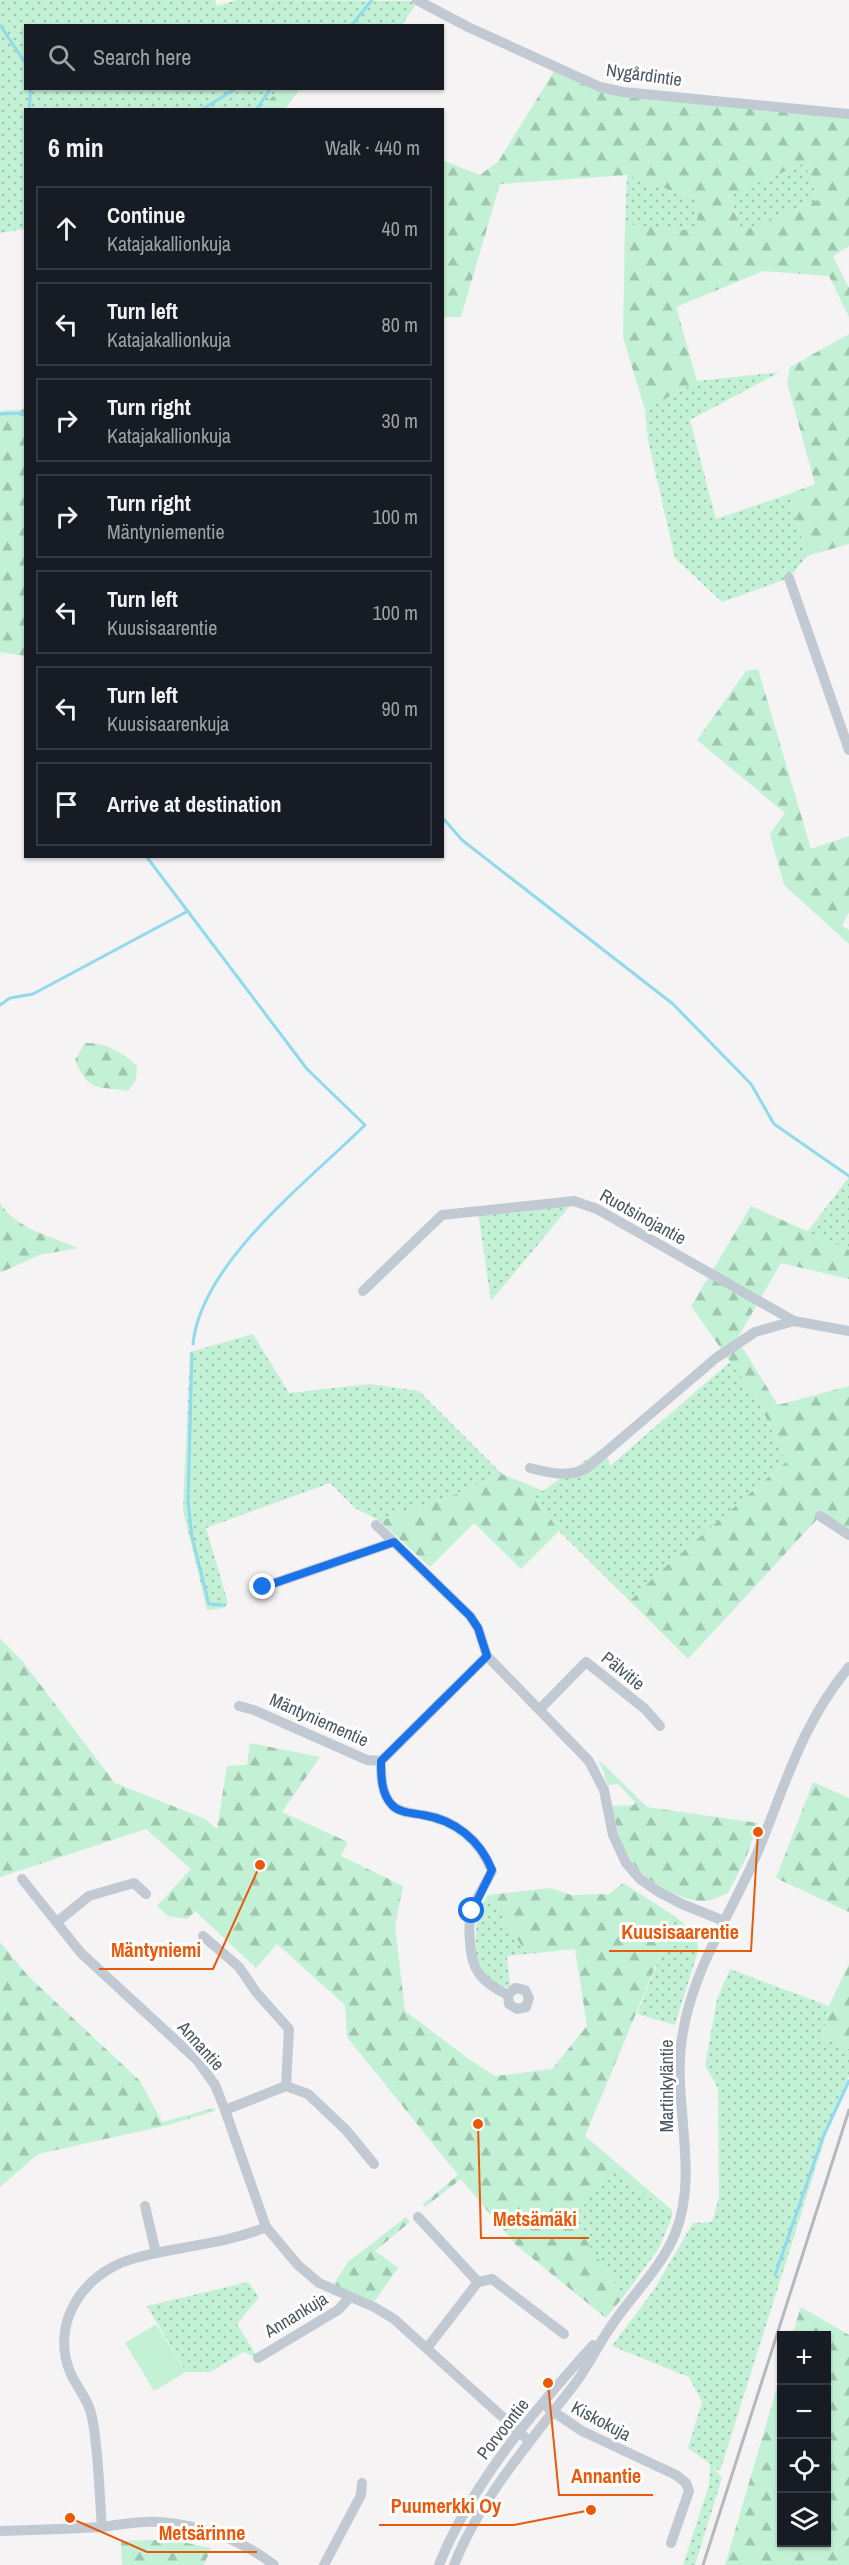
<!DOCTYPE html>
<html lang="en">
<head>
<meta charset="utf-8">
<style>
  body { margin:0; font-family:"Archivo Narrow",sans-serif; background:#242831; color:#f1f3f6 }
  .controls { position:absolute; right:18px; bottom:18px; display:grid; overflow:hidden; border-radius:0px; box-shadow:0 2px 4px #0004 }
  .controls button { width:54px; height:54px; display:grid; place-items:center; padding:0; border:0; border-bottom:2px solid #363941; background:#171b24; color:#f1f3f6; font:30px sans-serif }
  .stop { position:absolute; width:18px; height:18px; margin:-14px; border:4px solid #1a73e8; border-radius:50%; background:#fff }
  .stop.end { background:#1a73e8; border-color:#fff; box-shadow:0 2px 6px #0008 }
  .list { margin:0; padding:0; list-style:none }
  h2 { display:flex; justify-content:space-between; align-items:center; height:78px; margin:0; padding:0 24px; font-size:26px }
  h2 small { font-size:20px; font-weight:400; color:#9ea1a6 }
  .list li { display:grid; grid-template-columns:39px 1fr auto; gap:18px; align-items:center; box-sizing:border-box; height:84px; margin:0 12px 12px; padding:0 12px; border:2px solid #363941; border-radius:0px }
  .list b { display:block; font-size:22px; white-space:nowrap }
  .list p { margin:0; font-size:20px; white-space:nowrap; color:#9ea1a6 }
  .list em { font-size:20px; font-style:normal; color:#9ea1a6 }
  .icon { flex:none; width:33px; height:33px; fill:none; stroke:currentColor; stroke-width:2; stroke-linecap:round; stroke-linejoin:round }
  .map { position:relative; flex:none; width:849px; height:2565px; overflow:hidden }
  .search { position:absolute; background:#171b24; box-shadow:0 2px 4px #0004; left:24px; top:24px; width:420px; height:66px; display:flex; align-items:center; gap:15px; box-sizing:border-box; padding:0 21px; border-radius:0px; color:#9ea1a6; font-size:22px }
  .panel { position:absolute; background:#171b24; box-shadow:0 2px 4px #0004; left:24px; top:108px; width:420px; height:750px; border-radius:0px }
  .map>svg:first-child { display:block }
  .grass { fill:url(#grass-dots) }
  .forest { fill:url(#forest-firs); fill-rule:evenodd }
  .garden { fill:#c3f1d5 }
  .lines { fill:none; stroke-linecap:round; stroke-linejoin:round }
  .stream { stroke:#90daee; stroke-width:3 }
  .minor { stroke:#c1cad2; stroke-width:10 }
  .rail { stroke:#b5b8bd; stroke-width:3 }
  .route { stroke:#1a73e8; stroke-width:8 }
  .labels { text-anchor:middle; stroke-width:6; stroke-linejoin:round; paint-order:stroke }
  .street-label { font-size:18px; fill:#4a5661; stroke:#fff }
  .leader { fill:none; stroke:#e8590c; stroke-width:2 }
  .callout-dot { fill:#e8590c; stroke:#fff; stroke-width:2 }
  .callout-label { font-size:20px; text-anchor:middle; font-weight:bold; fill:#e8590c; stroke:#fff; stroke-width:6; stroke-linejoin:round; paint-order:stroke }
</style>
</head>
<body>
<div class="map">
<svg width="849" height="2565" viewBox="0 0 849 2565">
  <defs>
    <pattern id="grass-dots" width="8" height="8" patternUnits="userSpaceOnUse" patternTransform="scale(1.5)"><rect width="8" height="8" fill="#c3f1d5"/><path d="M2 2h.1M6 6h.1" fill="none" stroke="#a0c6b0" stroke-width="1.8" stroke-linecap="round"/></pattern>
    <pattern id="forest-firs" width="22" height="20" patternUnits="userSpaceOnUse" patternTransform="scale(1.5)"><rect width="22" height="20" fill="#c3f1d5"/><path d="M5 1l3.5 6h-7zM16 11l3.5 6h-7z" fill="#a0c6b0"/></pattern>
  </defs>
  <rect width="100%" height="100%" fill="#f5f3f3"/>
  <g class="grass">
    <polygon points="0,0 215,0 217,6 237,0 418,1 402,25 26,26 26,88 289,89 272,97 263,109 26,110 25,229 0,233"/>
    <polygon points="805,163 818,200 742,231 729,194"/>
    <polygon points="627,175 699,200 697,232 625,224"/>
    <polygon points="780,372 690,420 716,519 789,494 807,556 789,578 722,602 675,558 648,440 645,410 697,381"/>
    <polygon points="849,1177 849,1251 807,1232"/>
    <polygon points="574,1201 491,1301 478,1212"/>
    <polygon points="253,1334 289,1393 370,1384 419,1391 502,1474 449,1497 380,1521 355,1508 330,1483 206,1528 228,1603 224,1608 207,1610 183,1510 190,1352"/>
    <polygon points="731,1361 760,1404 786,1462 656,1575 630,1601 559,1531 527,1484 543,1491 604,1447 610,1466"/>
    <polygon points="488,1895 527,1954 507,1956 510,1987 503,1987 487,1976 475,1956 477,1913"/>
    <path d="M676,1917C688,1927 699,1935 698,1951L675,2025L637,2014Z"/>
    <polygon points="730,1969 829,2006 822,2038 849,2049 849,2075 826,2135 720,2471 713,2467 722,2478 695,2565 683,2565 709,2485 710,2464 688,2448 702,2402 689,2377 612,2346 653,2291 693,2223 712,2222 719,2197 718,2088 705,2066 717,1999"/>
    <polygon points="615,2166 672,2217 659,2248 624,2296 571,2220"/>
    <polygon points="248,2282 259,2297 237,2324 258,2358 244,2352 210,2372 186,2372 147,2306"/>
  </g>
  <g class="forest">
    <path d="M556,68L600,87L849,114V246L833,256L849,288V317L829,276L763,271L676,307L697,381L645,410L623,337L625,224L696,231L699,200L627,175L500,184L461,317H443L442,160L480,175L498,162ZM805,163L818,200L742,231L729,195Z"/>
    <polygon points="289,88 300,89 285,109 263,109 272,97"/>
    <polygon points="849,334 849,544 807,556 789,494 815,484 787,382 790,367"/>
    <polygon points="25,409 26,409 25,656 0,652 0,411"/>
    <polygon points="758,669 811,849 849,836 849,912 842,926 849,930 849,944 784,885 770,834 785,813 697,740 746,671"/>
    <path d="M85,1043C107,1043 121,1051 137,1066L136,1080L128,1091C98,1086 88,1092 75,1060Z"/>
    <path d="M0,1203C15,1228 52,1237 78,1248L39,1255L0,1273Z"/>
    <polygon points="751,1206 849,1250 849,1279 781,1263 737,1339 778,1405 849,1386 849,1535 820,1516 688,1659 630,1601 656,1575 786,1462 760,1404 691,1306"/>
    <polygon points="502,1474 527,1484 559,1531 521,1569 474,1523 430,1567 380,1521 449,1497"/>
    <polygon points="0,1638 23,1662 115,1783 205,1819 217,1829 227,1766 247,1765 250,1743 320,1757 282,1812 348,1842 341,1856 403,1886 395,1926 405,2011 470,2060 495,2076 552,2069 587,2026 575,1949 527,1954 488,1895 551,1888 571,1895 609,1894 623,1883 676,1917 585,2136 672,2210 672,2217 615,2167 572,2220 624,2296 606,2318 516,2245 461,2179 425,2207 423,2204 458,2175 347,2037 345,2005 277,1944 256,1968 195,1911 187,1919 168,1916 157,1906 191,1869 146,1829 0,1877"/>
    <path d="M599,1760L647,1807L758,1823L746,1858L728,1893C720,1896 710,1902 701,1901C678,1900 642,1879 630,1859C619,1843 616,1824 612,1806L634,1805L635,1802L618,1784L608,1785Z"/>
    <polygon points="813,1782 849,1798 849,1912 776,1878"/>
    <polygon points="0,1942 28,1976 140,2081 162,2122 214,2108 215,2111 164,2126 38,2154 0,2187"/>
    <polygon points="849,1964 849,2049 822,2038 829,2006"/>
    <polygon points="406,2217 410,2222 375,2251 398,2268 374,2302 333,2285 348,2262"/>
    <polygon points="801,2307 849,2335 849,2565 725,2565 781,2373 782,2542 826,2542 826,2336 792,2335"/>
    <polygon points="152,2540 182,2542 211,2548 204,2565 122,2565 121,2541"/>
  </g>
  <polygon class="garden" points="156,2324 186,2372 154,2391 125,2343"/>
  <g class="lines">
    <g class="stream">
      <polyline points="0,25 26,64"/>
      <polyline points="351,26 372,0"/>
      <polyline points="29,110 31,88"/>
      <polyline points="145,110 164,110"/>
      <polyline points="201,110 237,88"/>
      <polyline points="256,110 271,88"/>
      <polyline points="0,414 26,413"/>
      <polyline points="442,817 462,840 673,1004 751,1084 774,1124 849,1176"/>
      <path d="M146,856L307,1069L365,1125C310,1180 201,1262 193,1344"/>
      <polyline points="0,1005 10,998 33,994 188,911"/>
      <polyline points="192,1354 188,1502 192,1537 209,1604 222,1605"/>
      <polyline points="775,2275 823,2137 849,2081"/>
    </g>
    <g class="minor">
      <polyline points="417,0 468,27 600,87 623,92 849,114"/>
      <polyline points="789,578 849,750"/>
      <polyline points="363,1291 442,1215 574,1201 597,1209 794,1321 849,1331"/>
      <path d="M530,1468C550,1473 568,1478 587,1468L716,1358L755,1332L794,1321"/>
      <polyline points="820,1516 849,1535"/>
      <polyline points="376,1525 470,1616 478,1628 487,1656 589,1761 604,1790 613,1835 626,1863 640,1879 659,1892 682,1904 724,1921"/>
      <polyline points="263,1587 394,1542"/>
      <polyline points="239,1706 254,1710 367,1760 381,1761 487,1656"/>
      <polyline points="540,1709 586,1662 645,1709 660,1726"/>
      <path d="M381,1761C381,1775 381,1794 392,1805C399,1813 413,1813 423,1815C455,1820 480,1840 492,1871C486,1884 475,1899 471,1913C469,1923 469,1932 470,1941C471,1971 482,1982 508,1995"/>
      <polyline points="22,1879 81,1953 197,2060 215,2085 225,2110 266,2227 298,2265 319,2283 374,2307 394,2319 529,2441"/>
      <polyline points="57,1922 89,1896 134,1883 146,1894"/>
      <polyline points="203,1936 239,1967 256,1992 289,2029 286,2086 225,2110"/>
      <polygon points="515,1988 525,1990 529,1998 526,2007 517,2009 509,2004 508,1995"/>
      <polyline points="286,2086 308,2094 346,2130 374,2164"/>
      <polyline points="145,2206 156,2253"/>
      <polyline points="418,2217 478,2282 427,2348"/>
      <polyline points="478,2282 492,2279 564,2334"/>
      <polyline points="258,2358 338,2310 350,2297"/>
      <polyline points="548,2408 582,2431 676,2475 686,2483 689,2491 671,2543"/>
      <path d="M102,2527C99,2491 99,2453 92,2417C89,2400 77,2388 70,2372C50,2322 84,2273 132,2259C176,2246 224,2245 266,2227"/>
      <path d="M0,2531C34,2530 67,2529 101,2527C120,2525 140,2520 160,2522C201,2525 242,2540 274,2565"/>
      <polyline points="324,2565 361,2495 362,2483"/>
      <path d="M439,2565C472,2482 534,2411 593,2345"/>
      <path d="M454,2565C482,2495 532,2440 577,2381C590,2363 599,2343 612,2325C632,2295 661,2268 675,2234C700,2173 672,2102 682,2038C691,1973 730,1915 756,1856C785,1787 800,1726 849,1667"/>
    </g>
    <polyline class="rail" points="703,2565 849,2110"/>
  </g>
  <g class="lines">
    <path class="route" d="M263,1587L394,1542L470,1616L478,1628L487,1656L381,1761C381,1775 381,1794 392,1805C399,1813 413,1813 423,1815C455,1820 480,1840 492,1870L472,1911"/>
  </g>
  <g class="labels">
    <g class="street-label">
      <text transform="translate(644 75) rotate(8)" y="6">Nygårdintie</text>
      <text transform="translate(643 1217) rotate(29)" y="6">Ruotsinojantie</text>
      <text transform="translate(623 1671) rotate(39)" y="6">Pälvitie</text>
      <text transform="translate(319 1720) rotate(24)" y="6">Mäntyniementie</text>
      <text transform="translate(201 2046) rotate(48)" y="6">Annantie</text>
      <text transform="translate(667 2086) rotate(-90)" y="6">Martinkyläntie</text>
      <text transform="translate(296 2315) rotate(-31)" y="6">Annankuja</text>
      <text transform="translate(601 2421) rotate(28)" y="6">Kiskokuja</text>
      <text transform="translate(503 2429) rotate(-52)" y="6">Porvoontie</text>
    </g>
  </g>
  <path class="leader" d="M758 1832L751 1951H609M260 1865L213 1969H99M478 2124L481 2238H589M548 2383L559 2495H653M591 2510L514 2525H379M70 2518L147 2552H257"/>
  <g class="callout-dot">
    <circle cx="758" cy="1832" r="6"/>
    <circle cx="260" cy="1865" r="6"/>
    <circle cx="478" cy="2124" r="6"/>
    <circle cx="548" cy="2383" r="6"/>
    <circle cx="591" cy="2510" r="6"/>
    <circle cx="70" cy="2518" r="6"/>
  </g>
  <g class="callout-label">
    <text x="680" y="1939">Kuusisaarentie</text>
    <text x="156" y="1957">Mäntyniemi</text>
    <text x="535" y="2226">Metsämäki</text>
    <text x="606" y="2483">Annantie</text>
    <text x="446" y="2513">Puumerkki Oy</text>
    <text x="202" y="2540">Metsärinne</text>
  </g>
</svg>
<div class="controls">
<button>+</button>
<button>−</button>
<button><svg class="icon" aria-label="locate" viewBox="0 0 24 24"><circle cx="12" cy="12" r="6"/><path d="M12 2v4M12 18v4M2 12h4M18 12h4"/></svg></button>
<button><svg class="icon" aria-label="layers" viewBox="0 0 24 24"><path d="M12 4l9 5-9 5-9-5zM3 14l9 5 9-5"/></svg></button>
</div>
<div class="stop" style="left:472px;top:1911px"></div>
<div class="stop end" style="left:263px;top:1587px"></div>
<div class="search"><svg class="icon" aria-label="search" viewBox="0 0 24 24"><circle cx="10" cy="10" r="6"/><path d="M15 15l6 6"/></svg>Search here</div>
<section class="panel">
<h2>6 min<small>Walk · 440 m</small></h2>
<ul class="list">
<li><svg class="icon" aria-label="ahead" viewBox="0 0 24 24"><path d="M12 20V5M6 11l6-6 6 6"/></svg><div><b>Continue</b><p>Katajakallionkuja</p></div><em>40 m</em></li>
<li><svg class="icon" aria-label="left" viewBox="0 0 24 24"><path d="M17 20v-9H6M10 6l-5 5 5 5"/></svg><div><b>Turn left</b><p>Katajakallionkuja</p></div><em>80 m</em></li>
<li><svg class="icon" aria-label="right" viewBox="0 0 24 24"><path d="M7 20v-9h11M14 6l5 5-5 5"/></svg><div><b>Turn right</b><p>Katajakallionkuja</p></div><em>30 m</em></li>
<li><svg class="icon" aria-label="right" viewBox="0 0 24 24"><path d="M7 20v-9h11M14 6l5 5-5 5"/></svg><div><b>Turn right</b><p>Mäntyniementie</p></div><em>100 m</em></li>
<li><svg class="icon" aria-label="left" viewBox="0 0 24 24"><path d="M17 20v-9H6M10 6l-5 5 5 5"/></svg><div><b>Turn left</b><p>Kuusisaarentie</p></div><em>100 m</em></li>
<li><svg class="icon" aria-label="left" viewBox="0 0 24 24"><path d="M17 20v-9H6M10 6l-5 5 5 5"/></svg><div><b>Turn left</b><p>Kuusisaarenkuja</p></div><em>90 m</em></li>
<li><svg class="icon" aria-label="arrive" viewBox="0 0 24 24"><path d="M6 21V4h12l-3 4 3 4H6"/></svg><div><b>Arrive at destination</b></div></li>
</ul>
</section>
</div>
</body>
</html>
